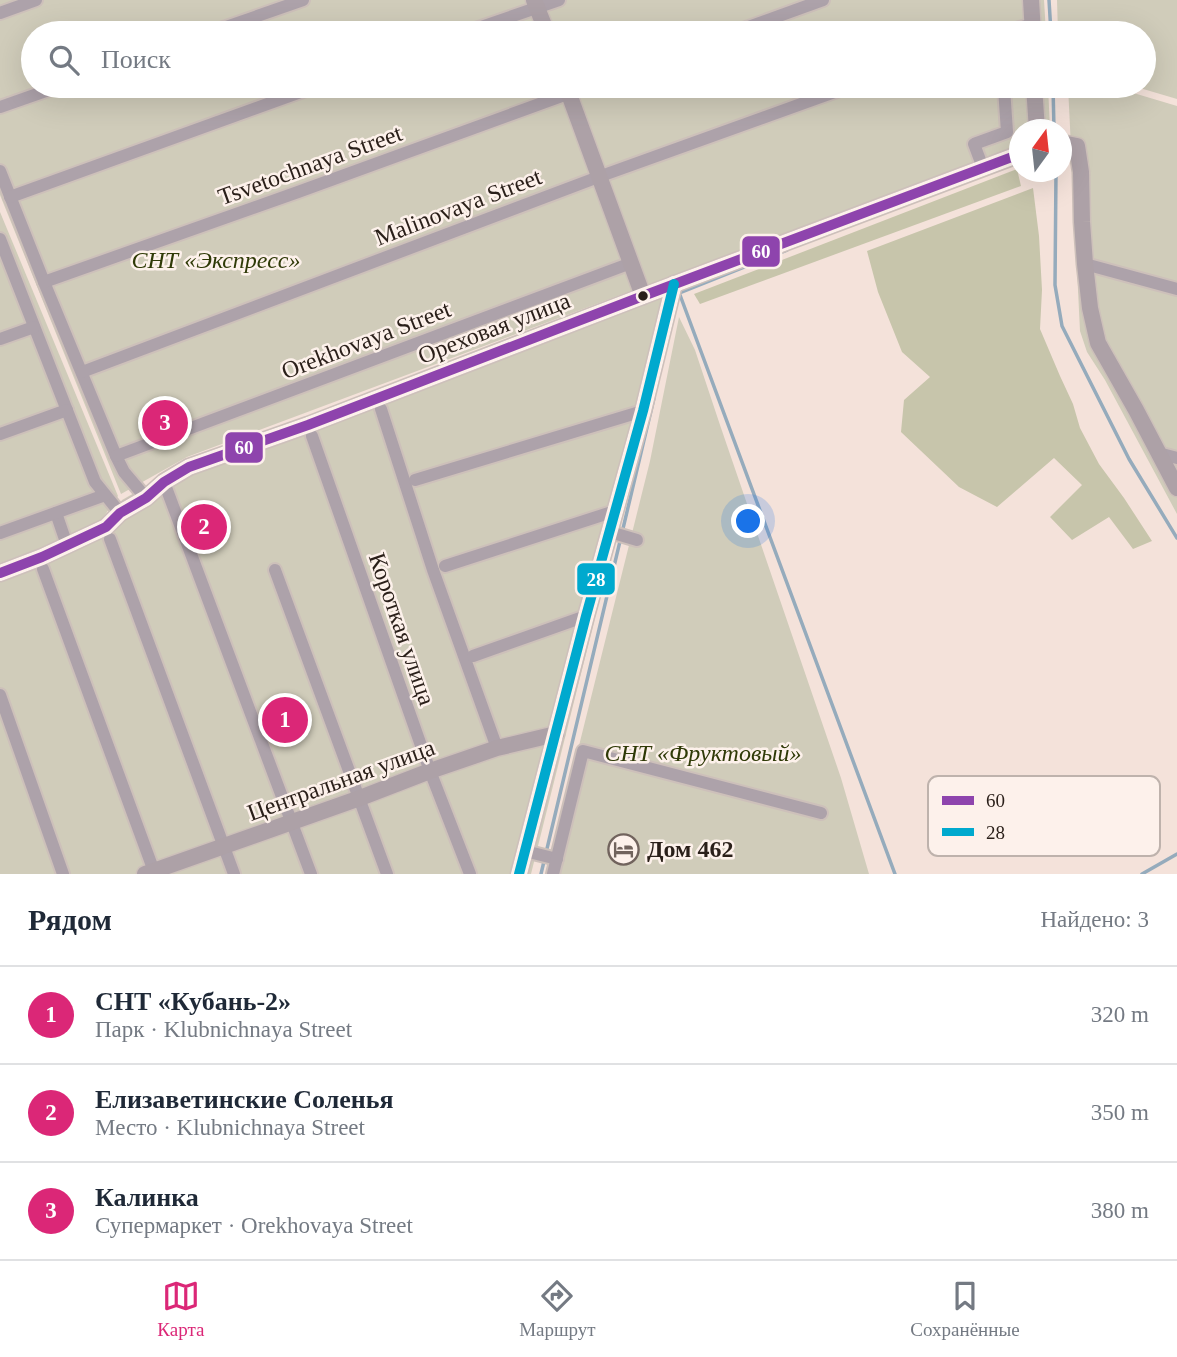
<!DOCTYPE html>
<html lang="ru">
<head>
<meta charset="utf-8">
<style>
  body { margin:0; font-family:"Times New Roman",serif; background:#f6f6f7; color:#1f2937 }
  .compass { position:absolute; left:1009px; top:119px; width:63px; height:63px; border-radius:50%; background:#fff; box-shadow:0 7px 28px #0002; rotate:15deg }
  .you { position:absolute; left:749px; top:522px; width:24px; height:24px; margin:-18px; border:5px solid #fff; border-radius:50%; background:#1a73e8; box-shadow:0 0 0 10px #1a73e833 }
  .badge { display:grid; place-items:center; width:46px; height:46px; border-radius:50%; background:#db2777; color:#fff; font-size:23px; font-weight:700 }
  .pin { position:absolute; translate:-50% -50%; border:4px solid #fff; box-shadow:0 2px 7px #0006 }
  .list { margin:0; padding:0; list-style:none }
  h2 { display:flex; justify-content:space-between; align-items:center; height:91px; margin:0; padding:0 28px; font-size:30px }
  h2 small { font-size:23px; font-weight:400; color:#747a83 }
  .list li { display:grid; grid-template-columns:46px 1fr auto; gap:21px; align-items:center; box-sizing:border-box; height:98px; padding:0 28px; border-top:2px solid #e0e1e3 }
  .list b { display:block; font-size:26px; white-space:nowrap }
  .list p { margin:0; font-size:23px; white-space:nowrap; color:#747a83 }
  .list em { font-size:23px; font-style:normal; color:#747a83 }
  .icon { flex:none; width:38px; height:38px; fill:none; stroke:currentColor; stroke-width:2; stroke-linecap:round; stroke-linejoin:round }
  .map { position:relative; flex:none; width:1177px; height:874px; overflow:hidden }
  .search { position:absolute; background:#fff; box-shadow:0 7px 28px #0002; left:21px; right:21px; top:21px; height:77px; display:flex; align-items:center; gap:18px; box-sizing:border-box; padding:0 24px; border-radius:38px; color:#747a83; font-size:26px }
  .sheet { height:385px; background:#fff }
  nav { display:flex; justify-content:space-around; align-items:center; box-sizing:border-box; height:98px; border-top:2px solid #e0e1e3; background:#fff; font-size:19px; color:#747a83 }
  nav a { display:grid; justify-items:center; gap:4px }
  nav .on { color:#db2777 }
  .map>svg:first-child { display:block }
  .green { fill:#d0ccba }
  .forest { fill:#c7c5ab }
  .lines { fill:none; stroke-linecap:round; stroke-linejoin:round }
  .stream { stroke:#95abbc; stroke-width:3.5 }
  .street-casing { stroke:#cdc0ba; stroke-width:16 }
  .secondary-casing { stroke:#cdc0ba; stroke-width:19 }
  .street { stroke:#ada2aa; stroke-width:12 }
  .secondary { stroke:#ada1a7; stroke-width:16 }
  .bus-1-casing { stroke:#fdf1eb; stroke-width:16 }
  .bus-2-casing { stroke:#fdf1eb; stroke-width:16 }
  .bus-1 { stroke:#8e44ad; stroke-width:10 }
  .bus-2 { stroke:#00a9ce; stroke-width:10 }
  .bus-dot { fill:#2a1f19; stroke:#fdf1eb; stroke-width:2.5 }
  .labels { text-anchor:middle; stroke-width:5; stroke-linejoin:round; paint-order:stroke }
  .street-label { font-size:24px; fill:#2a1f19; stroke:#fdf1eb }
  .park-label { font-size:24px; font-style:italic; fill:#2f3a07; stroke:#fdf1eb }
  .poi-label { font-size:24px; font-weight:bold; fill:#2a1f19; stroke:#fdf1eb; text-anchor:start }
  .key { fill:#fdf1eb; stroke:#beb2ac; stroke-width:2 }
  .key-label { font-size:19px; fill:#2a1f19 }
  .line-badge { stroke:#fdf1eb; stroke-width:2.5 }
  .badge-label { font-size:19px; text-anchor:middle; font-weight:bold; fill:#fff }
</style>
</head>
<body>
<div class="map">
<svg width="1177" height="874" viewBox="0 0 1177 874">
  <rect width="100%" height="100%" fill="#f4e2da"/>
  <g class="green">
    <polygon points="0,0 1044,0 1046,33 33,33 33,86 1048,86 1050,129 1020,130 1019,146 187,457 121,494 0,195"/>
    <polygon points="1057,0 1177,0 1177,99 1133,86 1144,86 1144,33 1058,33"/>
    <polygon points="1068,86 1110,86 1177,106 1177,514 1105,380 1087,352 1080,331"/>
    <polygon points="0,212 118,496 96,528 0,563"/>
    <polygon points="680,277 531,874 0,874 0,567 104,528 122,500 169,473"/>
    <polygon points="679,317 695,350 720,425 841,778 869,874 547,874 650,461"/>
  </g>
  <g class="forest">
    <polygon points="1017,169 1021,186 700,304 694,294"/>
    <polygon points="1033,188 1039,236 1042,290 1040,329 1060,376 1073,404 1080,428 1099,464 1124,498 1152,541 1133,549 1109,517 1072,540 1050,517 1082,485 1054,458 997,507 959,487 901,432 904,400 930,377 902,352 878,292 867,251"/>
  </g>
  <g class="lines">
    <g class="stream">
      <polyline points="1049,0 1051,33"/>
      <polyline points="1053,86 1054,130"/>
      <polyline points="1056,172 1055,285 1062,326 1129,459 1177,538"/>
      <polyline points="679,295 679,293 787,250"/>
      <polyline points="680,295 895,874"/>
      <polyline points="541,874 654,398"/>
      <polyline points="1142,874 1177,854"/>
    </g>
    <defs>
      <g id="street">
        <polyline points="0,13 36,0"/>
        <polyline points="209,33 303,0"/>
        <polyline points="464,33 559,0"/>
        <polyline points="732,33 823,0"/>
        <polyline points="1004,33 1032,24"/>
        <polyline points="0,107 60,86"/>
        <polyline points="983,168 974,144 1007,132 1004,88 1011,86"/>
        <polyline points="0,171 44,282 116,456 124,472 146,498"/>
        <polyline points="10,197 317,86"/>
        <polyline points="0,239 95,482 120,513"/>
        <polyline points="1085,264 1177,289"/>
        <polyline points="44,282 298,192 589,86"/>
        <polyline points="0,339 34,327"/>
        <polyline points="82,372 601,176 851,86"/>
        <polyline points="381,409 433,570 497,748"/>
        <polyline points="0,434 67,410"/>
        <polyline points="312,436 430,771 470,874"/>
        <polyline points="1158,453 1177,458"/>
        <polyline points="116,456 631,263"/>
        <polyline points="415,480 643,411"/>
        <polyline points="164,482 311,874"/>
        <polyline points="56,513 67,545"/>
        <polyline points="610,532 637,540"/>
        <polyline points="0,533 105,495"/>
        <polyline points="110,539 234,874"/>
        <polyline points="445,566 615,511"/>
        <polyline points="43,569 155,874"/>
        <polyline points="275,570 387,874"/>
        <polyline points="473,656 586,616"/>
        <polyline points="0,695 63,874"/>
        <polyline points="525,851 557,859"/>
        <polyline points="553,874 583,751 821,813"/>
      </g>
      <g id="secondary">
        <polyline points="534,0 547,33"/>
        <polyline points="1031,0 1033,33"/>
        <polyline points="566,86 643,296"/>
        <polyline points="1034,86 1037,130"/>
        <polyline points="1062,143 1077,146 1081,172 1082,222 1085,264 1090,308 1098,343 1136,410 1177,488"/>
        <polyline points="0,573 42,557 106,527 120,513 146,498 164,482 189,467 308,425 643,296 1020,154"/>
        <polyline points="145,874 360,798 430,771 497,748 556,734"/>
        <polyline points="519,874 586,616 643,411 674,284"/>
      </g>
    </defs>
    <use href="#street" class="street-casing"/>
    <use href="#secondary" class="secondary-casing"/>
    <use href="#street" class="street"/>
    <use href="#secondary" class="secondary"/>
    <defs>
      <polyline id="bus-1" points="0,573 42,557 106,527 120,513 146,498 164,482 189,467 308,425 643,296 1020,154"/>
      <polyline id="bus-2" points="519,874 586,616 643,411 674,284"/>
    </defs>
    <use href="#bus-1" class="bus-1-casing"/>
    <use href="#bus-2" class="bus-2-casing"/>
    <use href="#bus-1" class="bus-1"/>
    <use href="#bus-2" class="bus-2"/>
  </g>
  <defs>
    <symbol id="hotel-ring" viewBox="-11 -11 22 22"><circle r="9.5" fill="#fdf1eb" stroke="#71635d" stroke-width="1.5"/><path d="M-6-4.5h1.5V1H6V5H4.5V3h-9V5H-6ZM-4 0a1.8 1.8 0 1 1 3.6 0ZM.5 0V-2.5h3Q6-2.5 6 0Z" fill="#71635d"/></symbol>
  </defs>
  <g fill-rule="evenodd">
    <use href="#hotel-ring" x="606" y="832" width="35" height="35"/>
  </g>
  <circle class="bus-dot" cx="643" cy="296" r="6"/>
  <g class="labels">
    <g class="street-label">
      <text transform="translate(310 165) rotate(-20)" y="8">Tsvetochnaya Street</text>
      <text transform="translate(458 207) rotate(-21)" y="8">Malinovaya Street</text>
      <text transform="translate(494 328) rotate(-21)" y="8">Ореховая улица</text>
      <text transform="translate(366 340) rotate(-21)" y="8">Orekhovaya Street</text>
      <text transform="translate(402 629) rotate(71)" y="8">Короткая улица</text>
      <text transform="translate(341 780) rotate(-20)" y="8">Центральная улица</text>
    </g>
    <g class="park-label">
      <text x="216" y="268">СНТ «Экспресс»</text>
      <text x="703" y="761">СНТ «Фруктовый»</text>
    </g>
    <g class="poi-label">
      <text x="647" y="857">Дом 462</text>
    </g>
  </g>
  <rect x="928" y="776" width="232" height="80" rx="10" class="key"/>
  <rect x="942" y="796" width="32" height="9" fill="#8e44ad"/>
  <rect x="942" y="828" width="32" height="8" fill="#00a9ce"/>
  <g class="key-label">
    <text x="986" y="807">60</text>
    <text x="986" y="839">28</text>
  </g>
  <g class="line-badge">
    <rect x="741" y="235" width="40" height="33" rx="7" fill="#8e44ad"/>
    <rect x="224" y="431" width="40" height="33" rx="7" fill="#8e44ad"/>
    <rect x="576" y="562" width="40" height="34" rx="7" fill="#00a9ce"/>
  </g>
  <g class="badge-label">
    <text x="761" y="258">60</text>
    <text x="244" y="454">60</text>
    <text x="596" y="586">28</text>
  </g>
</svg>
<svg class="compass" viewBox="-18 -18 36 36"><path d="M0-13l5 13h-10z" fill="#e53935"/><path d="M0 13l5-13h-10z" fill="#747a83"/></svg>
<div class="you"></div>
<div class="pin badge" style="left:285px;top:720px">1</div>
<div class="pin badge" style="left:204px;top:527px">2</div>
<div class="pin badge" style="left:165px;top:423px">3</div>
<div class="search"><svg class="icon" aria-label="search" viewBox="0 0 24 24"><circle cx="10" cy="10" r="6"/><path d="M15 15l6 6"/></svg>Поиск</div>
</div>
<section class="sheet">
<h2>Рядом<small>Найдено: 3</small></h2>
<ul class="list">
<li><span class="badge">1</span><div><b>СНТ «Кубань-2»</b><p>Парк · Klubnichnaya Street</p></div><em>320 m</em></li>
<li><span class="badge">2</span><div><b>Елизаветинские Соленья</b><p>Место · Klubnichnaya Street</p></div><em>350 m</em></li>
<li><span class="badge">3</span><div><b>Калинка</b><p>Супермаркет · Orekhovaya Street</p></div><em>380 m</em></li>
</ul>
</section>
<nav>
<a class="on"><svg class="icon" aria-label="map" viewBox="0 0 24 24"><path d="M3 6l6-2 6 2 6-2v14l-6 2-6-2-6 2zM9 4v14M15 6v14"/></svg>Карта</a>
<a><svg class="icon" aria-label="directions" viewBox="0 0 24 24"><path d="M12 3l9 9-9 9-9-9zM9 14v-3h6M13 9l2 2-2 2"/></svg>Маршрут</a>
<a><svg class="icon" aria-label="saved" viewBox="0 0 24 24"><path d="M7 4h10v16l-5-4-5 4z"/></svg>Сохранённые</a>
</nav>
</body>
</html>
